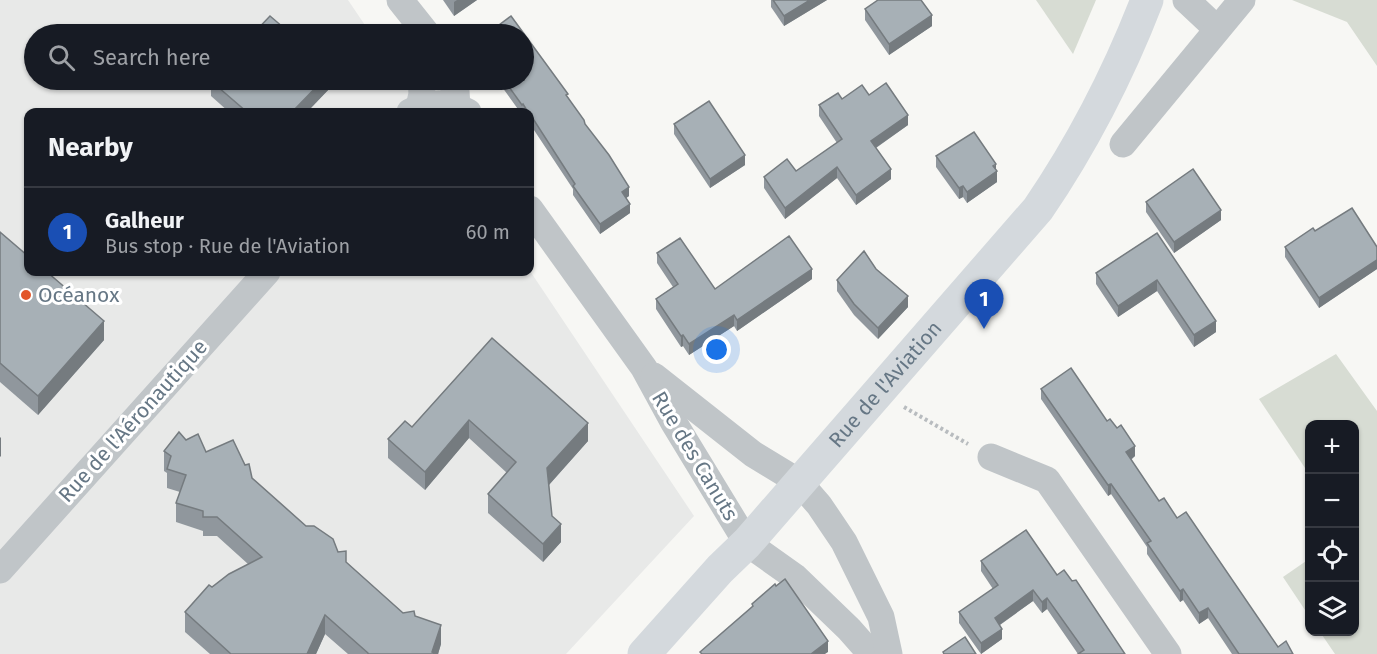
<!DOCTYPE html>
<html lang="en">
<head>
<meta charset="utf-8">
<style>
  body { margin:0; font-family:"Fira Sans",sans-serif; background:#242831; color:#f1f3f6 }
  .controls { position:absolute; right:18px; bottom:18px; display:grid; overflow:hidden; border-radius:12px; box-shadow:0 2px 4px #0004 }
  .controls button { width:54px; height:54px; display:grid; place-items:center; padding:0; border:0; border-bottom:2px solid #363941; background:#171b24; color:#f1f3f6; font:30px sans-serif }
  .you { position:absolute; left:717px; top:350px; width:21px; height:21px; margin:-15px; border:4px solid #fff; border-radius:50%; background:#1a73e8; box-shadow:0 0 0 9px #1a73e833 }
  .badge { display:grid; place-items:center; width:39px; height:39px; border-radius:50%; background:#db2777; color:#fff; font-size:20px; font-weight:700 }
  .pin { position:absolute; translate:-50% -50px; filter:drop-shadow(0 2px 3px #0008) }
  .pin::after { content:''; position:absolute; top:32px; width:21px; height:18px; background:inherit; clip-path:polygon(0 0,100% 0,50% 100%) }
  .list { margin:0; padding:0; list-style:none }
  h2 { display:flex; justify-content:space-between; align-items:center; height:78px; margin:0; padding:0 24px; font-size:26px }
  h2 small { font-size:20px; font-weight:400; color:#9ea1a6 }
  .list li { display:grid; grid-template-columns:39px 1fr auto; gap:18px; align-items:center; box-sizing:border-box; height:90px; padding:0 24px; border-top:2px solid #363941 }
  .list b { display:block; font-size:22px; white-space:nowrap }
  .list p { margin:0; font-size:20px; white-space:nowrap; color:#9ea1a6 }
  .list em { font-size:20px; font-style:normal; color:#9ea1a6 }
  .icon { flex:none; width:33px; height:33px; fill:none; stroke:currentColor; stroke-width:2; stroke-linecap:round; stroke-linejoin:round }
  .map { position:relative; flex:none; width:1377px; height:654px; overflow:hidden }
  .search { position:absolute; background:#171b24; box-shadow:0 2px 4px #0004; left:24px; top:24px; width:510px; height:66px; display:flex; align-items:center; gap:15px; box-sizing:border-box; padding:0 21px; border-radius:33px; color:#9ea1a6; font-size:22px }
  .panel { position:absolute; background:#171b24; box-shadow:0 2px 4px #0004; left:24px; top:108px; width:510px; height:168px; border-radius:12px }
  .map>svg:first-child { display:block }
  .built { fill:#e8e9e8 }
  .green { fill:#d7dcd3 }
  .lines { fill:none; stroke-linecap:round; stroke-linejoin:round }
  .path { stroke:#b8bcbf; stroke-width:4; stroke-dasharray:3 3; stroke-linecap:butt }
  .street { stroke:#c0c5c8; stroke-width:27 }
  .secondary { stroke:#d4d9dd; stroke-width:33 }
  .wall { fill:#90979d }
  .shaded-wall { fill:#757b7f }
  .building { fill:#a7b0b6; stroke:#757b7f; stroke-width:1.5 }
  .poi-dot { fill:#e25629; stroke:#fff; stroke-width:2 }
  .labels { text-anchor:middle; stroke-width:6; stroke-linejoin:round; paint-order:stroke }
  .poi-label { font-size:21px; fill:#667785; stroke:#fff; text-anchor:start }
  .street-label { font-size:21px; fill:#667785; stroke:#fff }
</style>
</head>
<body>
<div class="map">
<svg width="1377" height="654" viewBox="0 0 1377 654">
  <rect width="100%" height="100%" fill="#f7f7f4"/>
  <polygon class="built" points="0,0 348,0 371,34 34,34 34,80 401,80 423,112 28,112 28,272 530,271 694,516 566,654 0,654"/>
  <g class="green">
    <polygon points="1036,0 1096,0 1073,54"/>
    <polygon points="1292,0 1377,0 1377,66 1347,22"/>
    <polygon points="1336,354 1377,411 1377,654 1335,654 1320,632 1354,632 1354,424 1310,424 1309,474 1259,399"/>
    <polygon points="1309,559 1309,616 1283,577"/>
  </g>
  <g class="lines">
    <polyline class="path" points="904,407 968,444"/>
    <g class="street">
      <polyline points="400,0 427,34"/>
      <polyline points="1186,0 1217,29"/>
      <polyline points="450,80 456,91 457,107"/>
      <polyline points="419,107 422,94 421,80"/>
      <path d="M410,112C429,101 448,101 468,112"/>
      <polyline points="1123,144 1242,0"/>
      <polyline points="530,209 644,368 674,423 747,543 795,577 849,629 871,654"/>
      <polyline points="654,376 753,454 799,482 819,505 844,542 881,617 889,654"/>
      <polyline points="991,457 1047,480 1168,654"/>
      <polyline points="0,570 267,272"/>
    </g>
    <path class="secondary" id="s1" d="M644,654L720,569L747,543L1038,209C1083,143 1118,75 1147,0"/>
  </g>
  <g class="wall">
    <polygon points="443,0 477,0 454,16"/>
    <polygon points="771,0 827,0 784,26 771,7"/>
    <polygon points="865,9 932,26 889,55 865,20"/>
    <polygon points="331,80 331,87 307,112 229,112 211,96 211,81"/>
    <polygon points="497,80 524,80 568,97 629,196 626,198 630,213 600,234 573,195 573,189 530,124 530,112 520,112"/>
    <polygon points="869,95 908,125 876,148 891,179 856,205 837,178 785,219 764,188 764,177 796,171 837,143 819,116 819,105 842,99"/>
    <polygon points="674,124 745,165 710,188 674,134"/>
    <polygon points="936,156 996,169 997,182 967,203 963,197 959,199 936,167"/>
    <polygon points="1146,202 1221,220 1174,253 1146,212"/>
    <polygon points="1315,231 1377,247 1377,269 1319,308 1285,257 1285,247"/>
    <polygon points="0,232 104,340 38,415 0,382"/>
    <polygon points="1157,233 1216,332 1194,347 1157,291 1118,317 1096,284 1096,273"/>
    <polygon points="657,253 715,289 812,279 737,331 734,326 689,355 683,346 681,347 656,309 656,299 673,287 657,263"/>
    <polygon points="876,269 908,307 878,339 854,315 837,291 837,280"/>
    <polygon points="492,338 588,441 549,485 552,516 561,542 543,562 488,513 488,494 507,473 469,438 425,490 388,458 388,439 412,427"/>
    <polygon points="1041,389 1107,421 1135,456 1131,460 1159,501 1177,518 1278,647 1293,654 1232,654 1208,618 1199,624 1183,600 1180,602 1147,554 1147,547 1111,494 1108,496 1041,399"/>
    <polygon points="186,440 206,452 245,465 252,478 306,526 338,552 346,562 403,613 415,616 441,644 438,654 348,654 325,634 316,654 210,654 185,632 185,612 212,587 248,564 217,536 203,536 203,531 176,522 176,503 180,492 167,488 167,473 164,471 164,451"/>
    <polygon points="981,561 1057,575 1125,654 1078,654 1047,609 1042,613 1033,601 1000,625 1002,639 981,654 959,623 959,612 993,589 981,571"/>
  </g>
  <g class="shaded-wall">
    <polygon points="457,0 477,0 454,16 454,2"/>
    <polygon points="810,0 827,0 784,26 784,16"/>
    <polygon points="932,15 932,26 889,55 889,44"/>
    <polygon points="323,80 331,80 331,87 307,112 292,112"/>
    <polygon points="908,115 908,125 871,151 871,141"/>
    <polygon points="745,155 745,165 710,188 710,179"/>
    <polygon points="996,164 996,172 997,171 997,182 967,203 967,192"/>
    <polygon points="837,167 837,178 785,219 785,208"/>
    <polygon points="891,169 891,179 856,205 856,195"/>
    <polygon points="963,186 963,197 959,199 959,188"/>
    <polygon points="629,187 629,196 622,201 622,192"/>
    <polygon points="630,204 630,213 600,234 600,224"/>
    <polygon points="1221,210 1221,220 1174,253 1174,242"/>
    <polygon points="1377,260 1377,269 1319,308 1319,298"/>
    <polygon points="812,269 812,279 737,331 737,320"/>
    <polygon points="1157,280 1157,291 1118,317 1118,306"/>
    <polygon points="908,296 908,307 878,339 878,328"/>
    <polygon points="734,315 734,326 689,355 689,344"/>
    <polygon points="104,321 104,340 38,415 38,396"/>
    <polygon points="1216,321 1216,332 1194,347 1194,335"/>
    <polygon points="683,335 683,346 681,347 681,336"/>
    <polygon points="469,420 469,438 425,490 425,472"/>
    <polygon points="588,423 588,441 547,487 547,468"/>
    <polygon points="1,437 1,456 0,457 0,438"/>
    <polygon points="1135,446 1135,456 1126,463 1126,452"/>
    <polygon points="1111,484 1111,494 1108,496 1108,485"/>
    <polygon points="561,524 561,542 543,562 543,544"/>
    <polygon points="1183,589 1183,600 1180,602 1180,591"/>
    <polygon points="1033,590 1033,601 995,628 995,618"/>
    <polygon points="1047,598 1047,609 1042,613 1042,602"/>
    <polygon points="1208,608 1208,618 1199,624 1199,613"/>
    <polygon points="325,615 325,634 316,654 307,654"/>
    <polygon points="441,625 441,644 438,654 432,652"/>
    <polygon points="1002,629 1002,639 981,654 981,643"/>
    <polygon points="828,641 828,652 825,654 811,654"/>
  </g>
  <g class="building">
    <polygon points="773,0 810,0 784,16"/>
    <polygon points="878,0 921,0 932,15 889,44 865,9"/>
    <polygon points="270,16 291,34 253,34"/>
    <polygon points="511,16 568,94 566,95 584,120 585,124 609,155 629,187 622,192 630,204 600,224 573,186 575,184 530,114 530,112 528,112 523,104 522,105 504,80 524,80 524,34 487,34"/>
    <polygon points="212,80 323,80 292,112 247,112 211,81"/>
    <polygon points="886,83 908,115 871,141 891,169 856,195 837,167 785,208 764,177 787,159 796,171 842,139 819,105 838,93 842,99 862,85 869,95"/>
    <polygon points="709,101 745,155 710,179 674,124"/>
    <polygon points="974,132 996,164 993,166 997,171 967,192 963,186 959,188 936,156"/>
    <polygon points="1193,169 1221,210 1174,242 1146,202"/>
    <polygon points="1352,208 1377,247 1377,260 1319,298 1285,247 1313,228 1315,231"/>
    <polygon points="0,232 28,256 28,272 47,272 104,321 38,396 0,363"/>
    <polygon points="1157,233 1216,321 1194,335 1157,280 1118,306 1096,273"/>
    <polygon points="789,236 812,269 737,320 734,315 689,344 683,335 681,336 656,299 678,284 657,253 680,238 715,289"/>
    <polygon points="864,251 876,269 908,296 878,328 854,304 837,280"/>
    <polygon points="492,338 588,423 547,468 552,516 561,524 543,544 488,494 516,462 469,420 425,472 388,439 405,421 412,427"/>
    <polygon points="1071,368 1107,421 1110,419 1117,428 1121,425 1135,446 1126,452 1159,501 1164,498 1177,518 1186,512 1278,647 1286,641 1293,654 1239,654 1208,608 1199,613 1183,589 1180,591 1147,543 1151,541 1111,484 1108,485 1041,389"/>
    <polygon points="179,432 186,440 198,434 206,452 233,440 245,465 249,464 252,478 306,526 314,526 333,539 338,552 346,551 346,562 403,613 414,611 415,616 441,625 432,652 438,654 368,654 368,653 325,615 307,654 231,654 185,612 209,585 212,587 229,574 262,557 217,517 203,517 203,511 176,503 186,475 167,469 171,456 164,451"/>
    <polygon points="1026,530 1057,575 1064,570 1072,581 1076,580 1125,654 1078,654 1084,650 1047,598 1042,602 1033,590 995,618 1002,629 981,643 959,612 998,585 981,561"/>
    <polygon points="785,579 828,641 811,654 702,654 700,652 753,606 752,604 775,584 776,586"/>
    <polygon points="965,637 976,654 944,654 943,652"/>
  </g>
  <circle class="poi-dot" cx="26" cy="295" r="6"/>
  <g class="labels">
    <g class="poi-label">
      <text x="38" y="302">Océanox</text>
    </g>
    <g class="street-label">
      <text dy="7" stroke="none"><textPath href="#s1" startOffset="362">Rue de l'Aviation</textPath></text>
      <text transform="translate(133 421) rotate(-48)" y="7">Rue de l'Aéronautique</text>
      <text transform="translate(695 456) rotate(59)" y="7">Rue des Canuts</text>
    </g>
  </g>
</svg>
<div class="controls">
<button>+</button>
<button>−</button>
<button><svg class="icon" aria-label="locate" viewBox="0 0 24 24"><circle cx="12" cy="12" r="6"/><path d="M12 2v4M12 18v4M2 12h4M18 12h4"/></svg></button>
<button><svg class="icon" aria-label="layers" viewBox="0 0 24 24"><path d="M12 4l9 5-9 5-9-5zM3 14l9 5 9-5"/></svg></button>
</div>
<div class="you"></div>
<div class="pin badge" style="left:984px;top:329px;background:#1a4fb4">1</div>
<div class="search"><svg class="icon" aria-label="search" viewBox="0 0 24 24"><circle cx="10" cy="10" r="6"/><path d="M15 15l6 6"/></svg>Search here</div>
<section class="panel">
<h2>Nearby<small></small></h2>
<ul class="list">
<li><span class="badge" style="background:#1a4fb4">1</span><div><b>Galheur</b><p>Bus stop · Rue de l'Aviation</p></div><em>60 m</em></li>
</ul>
</section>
</div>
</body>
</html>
